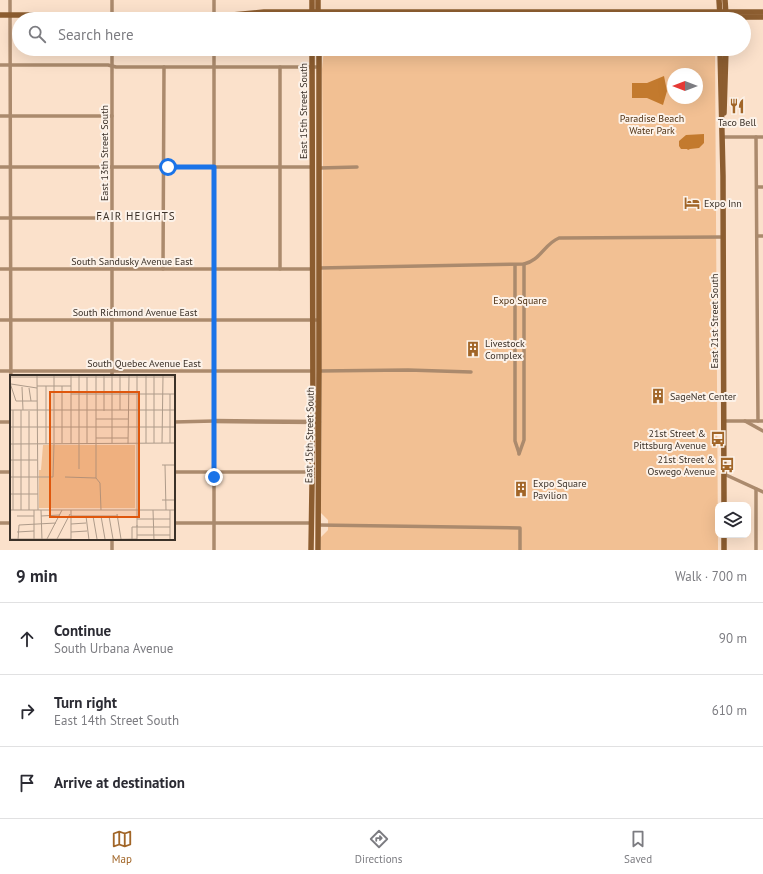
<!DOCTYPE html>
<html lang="en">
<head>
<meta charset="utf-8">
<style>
  body { margin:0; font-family:"PT Sans",sans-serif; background:#f7f7f7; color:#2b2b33 }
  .controls { position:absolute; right:12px; bottom:12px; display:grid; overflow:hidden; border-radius:8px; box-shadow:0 4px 16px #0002 }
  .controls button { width:36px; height:36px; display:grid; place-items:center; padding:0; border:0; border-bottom:1px solid #e1e1e2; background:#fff; color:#2b2b33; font:20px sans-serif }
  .compass { position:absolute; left:667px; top:68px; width:36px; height:36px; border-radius:50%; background:#fff; box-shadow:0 4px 16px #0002; rotate:270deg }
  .stop { position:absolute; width:12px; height:12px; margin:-9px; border:3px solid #1a73e8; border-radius:50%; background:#fff }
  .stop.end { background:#1a73e8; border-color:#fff; box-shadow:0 1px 4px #0008 }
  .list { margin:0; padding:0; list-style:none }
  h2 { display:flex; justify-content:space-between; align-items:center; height:52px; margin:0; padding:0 16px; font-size:17px }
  h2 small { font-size:13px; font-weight:400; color:#7c7c81 }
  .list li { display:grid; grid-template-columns:26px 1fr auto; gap:12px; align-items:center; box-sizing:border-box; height:72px; padding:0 16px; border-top:1px solid #e1e1e2 }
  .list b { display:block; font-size:15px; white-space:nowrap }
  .list p { margin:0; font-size:13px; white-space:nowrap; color:#7c7c81 }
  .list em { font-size:13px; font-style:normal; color:#7c7c81 }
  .icon { flex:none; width:22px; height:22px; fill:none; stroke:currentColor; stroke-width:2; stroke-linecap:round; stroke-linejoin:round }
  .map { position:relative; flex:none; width:763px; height:550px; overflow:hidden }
  .search { position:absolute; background:#fff; box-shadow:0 4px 16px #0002; left:12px; right:12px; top:12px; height:44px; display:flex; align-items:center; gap:10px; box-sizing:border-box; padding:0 14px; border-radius:22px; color:#7c7c81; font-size:15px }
  .sheet { height:268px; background:#fff }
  nav { display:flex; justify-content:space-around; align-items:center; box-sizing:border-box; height:56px; border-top:1px solid #e1e1e2; background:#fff; font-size:11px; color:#7c7c81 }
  nav a { display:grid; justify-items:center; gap:2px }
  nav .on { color:#a16527 }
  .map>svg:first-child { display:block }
  .green { fill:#f2c093; fill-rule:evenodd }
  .water { fill:#c37a2e }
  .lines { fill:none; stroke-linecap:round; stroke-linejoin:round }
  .minor { stroke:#ab8a6d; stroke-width:3.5 }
  .tertiary { stroke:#ab8a6d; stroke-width:4.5 }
  .secondary { stroke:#8c5d30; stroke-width:5.5 }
  .route { stroke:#1a73e8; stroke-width:5 }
  .labels { text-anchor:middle; stroke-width:4; stroke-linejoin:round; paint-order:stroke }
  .street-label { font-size:10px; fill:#3b3128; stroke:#fcf2e9 }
  .park-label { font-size:10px; fill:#4f3112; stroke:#fcf2e9 }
  .poi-label { font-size:10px; fill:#3b3128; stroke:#fcf2e9; text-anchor:start }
  .neighbourhood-label { font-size:11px; letter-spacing:1px; fill:#3b3128; stroke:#fcf2e9 }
  .inset-road { fill:none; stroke:#ae9b8a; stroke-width:1 }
  .view { fill:#df570d; fill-opacity:0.15; stroke:#df570d; stroke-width:2 }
  .inset-edge { fill:none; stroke:#3b3128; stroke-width:2 }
</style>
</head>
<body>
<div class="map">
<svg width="763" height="550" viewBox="0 0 763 550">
  <rect width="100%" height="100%" fill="#fbe1cb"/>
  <path class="green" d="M324,49H715L718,550H321V537L328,530V520L321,513L323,162L322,69ZM673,74H697V98H673Z"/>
  <g class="water">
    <polygon points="664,76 667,91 663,105 647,98 632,98 632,83 647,83"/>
    <polygon points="704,134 704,143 699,148 690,149 688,150 687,149 681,149 679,146 679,141 686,135"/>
  </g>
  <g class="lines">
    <g class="minor">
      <polyline points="10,0 11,422"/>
      <polyline points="112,0 112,19"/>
      <polyline points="214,19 214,0"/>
      <polyline points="112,49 112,376"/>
      <polyline points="214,49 214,550"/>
      <polyline points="0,65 108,65 116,67 318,67"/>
      <polyline points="0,116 112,116"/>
      <polyline points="722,137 763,137"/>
      <polyline points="756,137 758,421"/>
      <polyline points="0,167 312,167"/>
      <polyline points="319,168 357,167"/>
      <polyline points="757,187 763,187"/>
      <polyline points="0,218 112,218"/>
      <polyline points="757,236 763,236"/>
      <polyline points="515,265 515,441 519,453"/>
      <path d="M319,268L524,264C540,261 544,244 559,238L723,237"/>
      <polyline points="0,269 313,269"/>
      <polyline points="163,269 164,67"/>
      <polyline points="280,269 280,67"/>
      <polyline points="0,320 319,320"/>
      <polyline points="0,371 313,371"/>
      <polyline points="319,371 408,370 471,372"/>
      <polyline points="724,421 763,421"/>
      <polyline points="745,421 763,431"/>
      <polyline points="0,422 11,422"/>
      <polyline points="174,422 214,421"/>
      <polyline points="519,454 524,440 524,264"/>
      <polyline points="0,472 11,472"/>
      <polyline points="174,472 311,472"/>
      <polyline points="724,474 763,492"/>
      <polyline points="756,489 756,550"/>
      <polyline points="0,523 11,523"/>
      <polyline points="174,523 311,523"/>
      <polyline points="318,525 520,528 520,550"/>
      <polyline points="112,550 112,539"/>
    </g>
    <polyline class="tertiary" points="214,421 319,422"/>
    <g class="secondary">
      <polyline points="312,0 312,14"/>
      <polyline points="318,0 318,14"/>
      <polyline points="719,0 720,16"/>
      <polyline points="725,0 726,16"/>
      <polyline points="0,15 232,15 264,12 763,12"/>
      <polyline points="245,16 264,18 291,18 763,17"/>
      <polyline points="720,49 723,176 724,505"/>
      <polyline points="724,113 726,49"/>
      <polyline points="724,535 724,550"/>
      <polyline points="311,550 313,422 312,49"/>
      <polyline points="318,550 319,371 319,49"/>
    </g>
  </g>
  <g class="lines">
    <polyline class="route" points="168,167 214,167 214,477"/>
  </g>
  <defs>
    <symbol id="restaurant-bare" viewBox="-9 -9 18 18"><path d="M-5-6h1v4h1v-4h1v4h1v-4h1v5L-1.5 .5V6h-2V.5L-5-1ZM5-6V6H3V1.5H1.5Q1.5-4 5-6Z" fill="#a16527" stroke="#fcf2e9" stroke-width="2.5" paint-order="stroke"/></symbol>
    <symbol id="hotel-bare" viewBox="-9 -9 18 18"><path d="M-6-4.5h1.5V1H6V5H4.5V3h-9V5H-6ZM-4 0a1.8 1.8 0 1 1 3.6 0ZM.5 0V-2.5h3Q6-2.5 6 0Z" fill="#a16527" stroke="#fcf2e9" stroke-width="2.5" paint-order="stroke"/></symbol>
    <symbol id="building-bare" viewBox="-9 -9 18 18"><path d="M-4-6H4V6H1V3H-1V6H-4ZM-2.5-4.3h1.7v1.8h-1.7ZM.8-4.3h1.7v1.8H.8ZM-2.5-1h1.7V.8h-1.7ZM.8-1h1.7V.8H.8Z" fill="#a16527" stroke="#fcf2e9" stroke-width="2.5" paint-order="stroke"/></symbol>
    <symbol id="bus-bare" viewBox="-9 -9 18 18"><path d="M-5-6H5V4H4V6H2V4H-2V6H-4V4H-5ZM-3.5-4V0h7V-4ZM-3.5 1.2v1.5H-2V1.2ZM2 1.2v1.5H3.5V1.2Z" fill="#a16527" stroke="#fcf2e9" stroke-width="2.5" paint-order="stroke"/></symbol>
  </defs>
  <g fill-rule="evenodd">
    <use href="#restaurant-bare" x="726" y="95" width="22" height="22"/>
    <use href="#hotel-bare" x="681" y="192" width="22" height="22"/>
    <use href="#building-bare" x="462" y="338" width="22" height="22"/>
    <use href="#building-bare" x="647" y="385" width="22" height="22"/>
    <use href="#bus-bare" x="707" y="428" width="22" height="22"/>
    <use href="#bus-bare" x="716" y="454" width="22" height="22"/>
    <use href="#building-bare" x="510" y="478" width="22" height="22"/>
  </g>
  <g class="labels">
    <g class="street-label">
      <text transform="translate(303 111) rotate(-90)" y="4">East 15th Street South</text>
      <text transform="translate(104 153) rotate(-90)" y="4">East 13th Street South</text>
      <text x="132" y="265">South Sandusky Avenue East</text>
      <text x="135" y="316">South Richmond Avenue East</text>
      <text transform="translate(714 321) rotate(-90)" y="4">East 21st Street South</text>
      <text x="144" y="367">South Quebec Avenue East</text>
      <text transform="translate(309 435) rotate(-89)" y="4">East 15th Street South</text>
    </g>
    <g class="park-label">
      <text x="652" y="122">Paradise Beach<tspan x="652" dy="12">Water Park</tspan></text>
      <text x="520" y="304">Expo Square</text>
    </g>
    <g class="poi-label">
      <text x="737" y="126" text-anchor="middle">Taco Bell</text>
      <text x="704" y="207">Expo Inn</text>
      <text x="485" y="347">Livestock<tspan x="485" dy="12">Complex</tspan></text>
      <text x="670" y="400">SageNet Center</text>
      <text x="706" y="437" text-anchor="end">21st Street &amp;<tspan x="706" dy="12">Pittsburg Avenue</tspan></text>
      <text x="715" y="463" text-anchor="end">21st Street &amp;<tspan x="715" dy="12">Oswego Avenue</tspan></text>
      <text x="533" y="487">Expo Square<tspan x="533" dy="12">Pavilion</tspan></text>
    </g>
    <g class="neighbourhood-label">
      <text x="136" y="220">FAIR HEIGHTS</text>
    </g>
  </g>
  <g transform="translate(10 375)">
    <rect width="165" height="165" fill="#fbe1cb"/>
    <path d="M33,70H125V133H29V95H31Z" fill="#f2c093"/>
    <path class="inset-road" d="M27,1L28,135M44,1V68M69,1V68M86,1V68M110,1V35M0,2H165M0,8L6,26H27M1,9L27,13M27,11H61M36,11V69M52,11V68M12,12L13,35M19,13L21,26M61,19H165M0,35H165M3,35V135M11,35V135M19,36V135M94,36V1M86,44H118M0,52H165M86,63H118M102,68V1M136,68V1M144,68V1M152,68L153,1M160,68V19M0,69L165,68M61,69V1M77,69V2M86,69V103L90,108L91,135M118,69L119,1M0,85H27M152,90H165M155,90L156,135M165,90V118M69,94V69M0,102H43L44,69M55,102L86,103M0,119H28M152,125H165M0,135H165M24,135V165M31,135L32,165M61,135V164M143,135L144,165M160,135V165M107,139L111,164M7,141H24M31,141L50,140M61,141H107M76,141L79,165M83,141L87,164M91,141L95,164M99,141L103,164M127,144H160M61,149L76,148M9,150L46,148M127,150V165M127,152V0M7,157L24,156M61,157L77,156M127,160H160M0,164H61M37,164L52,135M47,164L60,139M122,164V152H160M8,165L9,150M61,165L127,164"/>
    <path class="view" d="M40,17H129V142H40Z"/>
    <rect width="165" height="165" class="inset-edge"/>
  </g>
</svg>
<div class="controls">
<button><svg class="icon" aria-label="layers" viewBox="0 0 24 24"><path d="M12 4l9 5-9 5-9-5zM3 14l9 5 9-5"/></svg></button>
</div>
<svg class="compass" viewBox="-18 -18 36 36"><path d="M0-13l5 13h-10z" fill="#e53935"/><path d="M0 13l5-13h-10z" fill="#7c7c81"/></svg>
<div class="stop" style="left:168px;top:167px"></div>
<div class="stop end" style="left:214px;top:477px"></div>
<div class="search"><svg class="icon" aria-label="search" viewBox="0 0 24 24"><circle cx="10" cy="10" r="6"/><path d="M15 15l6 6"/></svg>Search here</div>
</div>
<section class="sheet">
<h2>9 min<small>Walk · 700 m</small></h2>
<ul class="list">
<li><svg class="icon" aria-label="ahead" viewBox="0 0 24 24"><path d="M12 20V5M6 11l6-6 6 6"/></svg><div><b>Continue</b><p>South Urbana Avenue</p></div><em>90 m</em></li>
<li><svg class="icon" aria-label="right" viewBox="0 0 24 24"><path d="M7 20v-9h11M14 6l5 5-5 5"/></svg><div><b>Turn right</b><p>East 14th Street South</p></div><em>610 m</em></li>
<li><svg class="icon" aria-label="arrive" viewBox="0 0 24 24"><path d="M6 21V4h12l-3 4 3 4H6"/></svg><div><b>Arrive at destination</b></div></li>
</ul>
</section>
<nav>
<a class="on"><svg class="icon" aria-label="map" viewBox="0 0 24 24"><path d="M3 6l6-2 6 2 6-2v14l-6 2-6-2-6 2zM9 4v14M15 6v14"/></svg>Map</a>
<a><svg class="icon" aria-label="directions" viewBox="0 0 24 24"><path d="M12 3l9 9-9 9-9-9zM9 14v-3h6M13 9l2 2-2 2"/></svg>Directions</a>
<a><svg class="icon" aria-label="saved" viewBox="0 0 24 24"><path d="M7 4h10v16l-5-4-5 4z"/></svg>Saved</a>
</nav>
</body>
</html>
